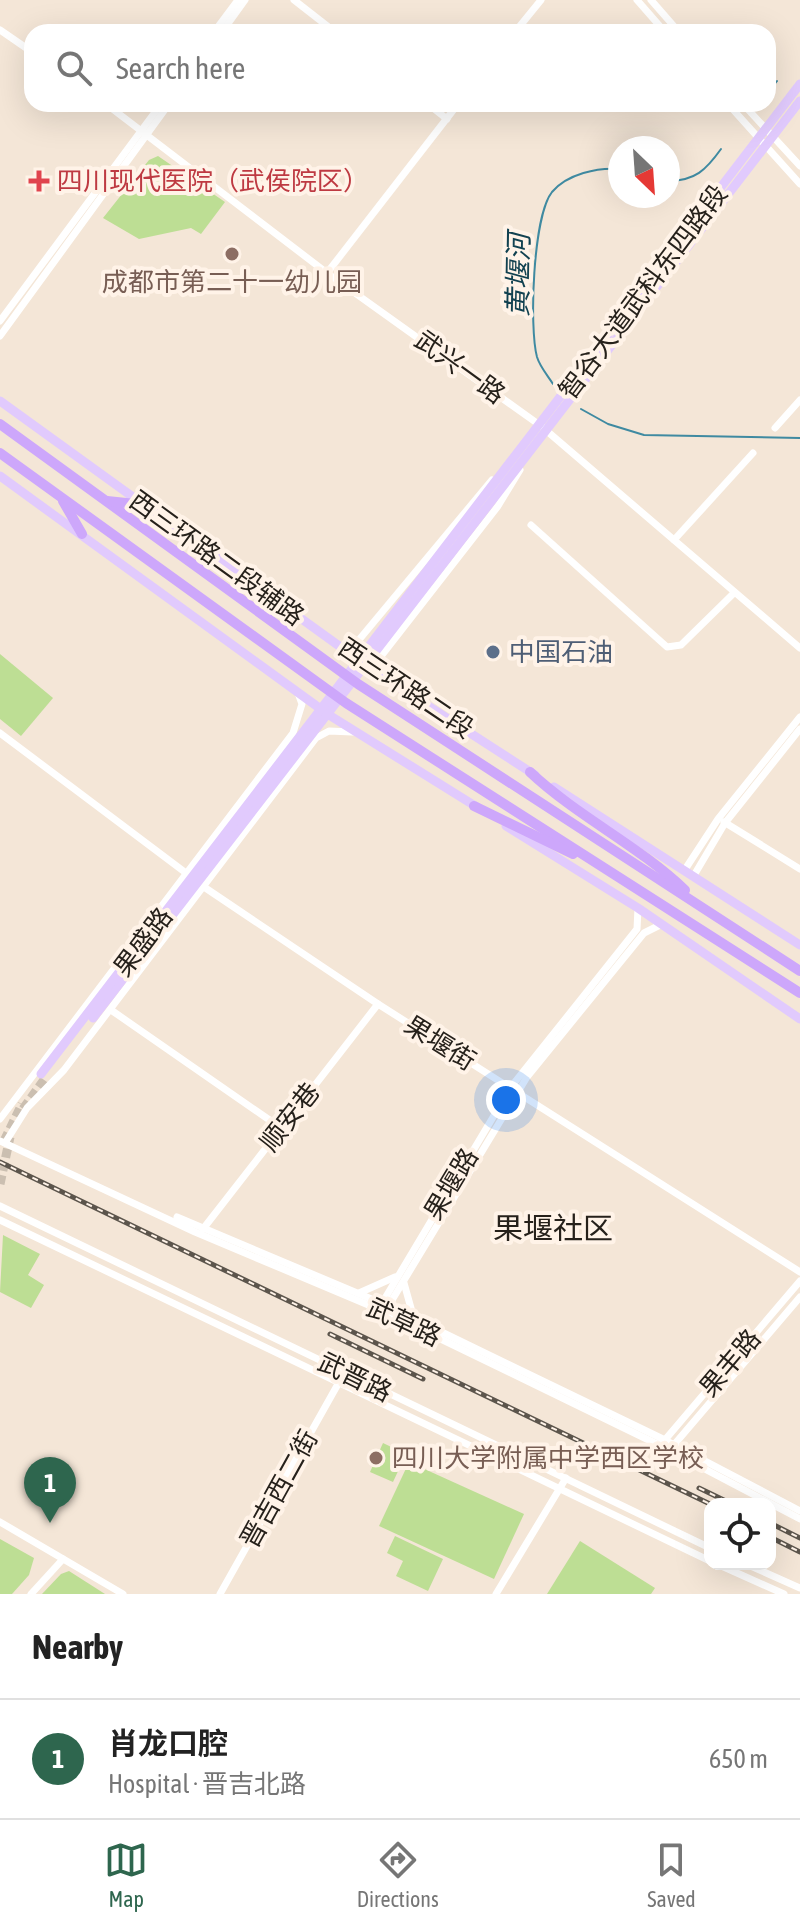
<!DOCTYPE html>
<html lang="en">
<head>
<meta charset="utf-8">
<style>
  body { margin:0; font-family:"Asap Condensed","Noto Sans SC",sans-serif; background:#f6f6f6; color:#222 }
  .controls { position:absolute; right:24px; bottom:24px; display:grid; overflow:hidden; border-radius:16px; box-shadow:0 8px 32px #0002 }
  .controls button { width:72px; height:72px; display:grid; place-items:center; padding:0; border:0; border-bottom:2px solid #e0e0e0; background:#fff; color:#222; font:40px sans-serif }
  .compass { position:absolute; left:608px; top:136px; width:72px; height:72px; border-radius:50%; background:#fff; box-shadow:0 8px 32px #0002; rotate:155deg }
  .you { position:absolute; left:506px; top:1100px; width:28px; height:28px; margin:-20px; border:6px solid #fff; border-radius:50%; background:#1a73e8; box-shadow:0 0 0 12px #1a73e833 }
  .badge { display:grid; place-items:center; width:52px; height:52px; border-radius:50%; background:#2e664e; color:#fff; font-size:26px; font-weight:700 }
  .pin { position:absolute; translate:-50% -66px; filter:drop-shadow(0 2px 4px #0008) }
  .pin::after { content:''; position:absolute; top:42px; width:28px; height:24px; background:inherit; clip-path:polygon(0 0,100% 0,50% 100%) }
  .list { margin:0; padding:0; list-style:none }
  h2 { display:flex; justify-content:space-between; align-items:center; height:104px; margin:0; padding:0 32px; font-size:34px }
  h2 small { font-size:26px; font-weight:400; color:#767676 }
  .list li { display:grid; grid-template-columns:52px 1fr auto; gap:24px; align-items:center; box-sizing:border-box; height:120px; padding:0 32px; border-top:2px solid #e0e0e0 }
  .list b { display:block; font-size:30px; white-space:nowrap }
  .list p { margin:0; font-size:26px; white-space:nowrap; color:#767676 }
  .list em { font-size:26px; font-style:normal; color:#767676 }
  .icon { flex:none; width:44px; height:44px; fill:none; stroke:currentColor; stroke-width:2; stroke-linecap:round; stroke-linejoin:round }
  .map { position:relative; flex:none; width:800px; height:1594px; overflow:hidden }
  .search { position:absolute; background:#fff; box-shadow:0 8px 32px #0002; left:24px; right:24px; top:24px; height:88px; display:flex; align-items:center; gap:20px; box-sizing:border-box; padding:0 28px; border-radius:24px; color:#767676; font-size:30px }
  .sheet { height:224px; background:#fff }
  nav { display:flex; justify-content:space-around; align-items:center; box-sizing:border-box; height:112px; border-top:2px solid #e0e0e0; background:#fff; font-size:22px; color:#767676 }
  nav a { display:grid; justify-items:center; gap:4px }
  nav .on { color:#2e664e }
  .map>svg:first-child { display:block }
  .green { fill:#bdde94 }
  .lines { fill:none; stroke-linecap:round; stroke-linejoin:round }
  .stream { stroke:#3f8aa1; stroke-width:2 }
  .major-tunnel { stroke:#cbbfb1; stroke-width:9; stroke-dasharray:9 4.5; stroke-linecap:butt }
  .minor { stroke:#fff; stroke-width:7 }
  .major { stroke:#e1cafd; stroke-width:9 }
  .highway { stroke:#cda7fb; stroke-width:10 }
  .rail-casing { stroke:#5c554c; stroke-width:5 }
  .rail { stroke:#fff3e8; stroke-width:2; stroke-dasharray:6; stroke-linecap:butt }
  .health-dot { fill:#e0444e; stroke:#fff3e8; stroke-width:3 }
  .education-dot { fill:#8d6e63; stroke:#fff3e8; stroke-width:3 }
  .service-dot { fill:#5c6f8a; stroke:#fff3e8; stroke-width:3 }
  .labels { text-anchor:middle; stroke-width:8; stroke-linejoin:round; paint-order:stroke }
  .health-label { font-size:26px; fill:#be3a42; stroke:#fff3e8; text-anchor:start }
  .education-label { font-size:26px; fill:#785e54; stroke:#fff3e8 }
  .street-label { font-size:26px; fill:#26211b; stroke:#fff3e8 }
  .service-label { font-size:26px; fill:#4e5e75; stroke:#fff3e8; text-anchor:start }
  .water-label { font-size:28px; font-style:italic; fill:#124251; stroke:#fff3e8 }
  .quarter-label { font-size:30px; fill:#26211b; stroke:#fff3e8 }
</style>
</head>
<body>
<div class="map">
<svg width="800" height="1594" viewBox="0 0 800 1594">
  <rect width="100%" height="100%" fill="#f4e6d7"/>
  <g class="green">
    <polygon points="158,156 225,202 201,234 191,228 139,239 103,218 149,160"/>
    <polygon points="0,654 53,698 21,736 0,719"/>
    <polygon points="3,1235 40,1254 28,1275 44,1285 31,1308 0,1292"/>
    <polygon points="383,1443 406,1454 393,1482 370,1472"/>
    <polygon points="409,1462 524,1514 494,1579 379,1526"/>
    <polygon points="395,1536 443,1559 428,1591 396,1576 403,1561 387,1553"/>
    <polygon points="0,1539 34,1558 29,1575 12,1594 0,1594"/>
    <polygon points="580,1541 655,1588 651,1594 547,1594"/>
    <polygon points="69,1571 105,1594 42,1594 61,1574"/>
  </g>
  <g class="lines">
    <g class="stream">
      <polyline points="773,86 777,81"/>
      <path d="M668,181C695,181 706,170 721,149"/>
      <path d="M553,384C548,376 540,367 537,357C529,327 533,216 552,192C567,174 598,167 620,169"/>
      <polyline points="581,409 608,424 644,435 800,438"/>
    </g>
    <g class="major-tunnel">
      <polyline points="23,1109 46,1077"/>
      <polyline points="4,1141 22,1104"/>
      <polyline points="0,1184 10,1137"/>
    </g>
    <g class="minor">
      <polyline points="294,0 335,32"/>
      <polyline points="637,0 665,32"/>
      <polyline points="651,0 679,32"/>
      <polyline points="0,30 32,52"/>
      <polyline points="214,32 238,0"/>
      <polyline points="222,32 245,0"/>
      <polyline points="515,32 541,0"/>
      <polyline points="106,104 327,273 541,426 800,648"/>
      <polyline points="428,104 447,119"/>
      <polyline points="728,104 800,184"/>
      <polyline points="743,104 800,166"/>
      <polyline points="327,273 458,104"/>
      <polyline points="0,321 161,104"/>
      <polyline points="0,336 169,104"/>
      <polyline points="775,428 800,400"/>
      <polyline points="531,525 667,647 681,645 734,593"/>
      <polyline points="674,540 753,453"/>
      <polyline points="348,653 492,480"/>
      <polyline points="371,669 498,506 520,470"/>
      <polyline points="0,733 186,873"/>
      <polyline points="724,822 800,869"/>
      <polyline points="684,871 718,819 800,717"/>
      <polyline points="693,877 725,823 800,729"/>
      <polyline points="204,887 378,1004 800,1272"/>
      <polyline points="111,1010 281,1128"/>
      <polyline points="0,1119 293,733 302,704 298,693"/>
      <polyline points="0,1141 195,1232 385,1312 661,1446 800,1519"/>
      <polyline points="5,1143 27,1108 64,1070 316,738 329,731 352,732"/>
      <polyline points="0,1206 710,1548"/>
      <polyline points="177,1217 388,1306 665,1440 800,1511"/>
      <polyline points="0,1220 710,1561"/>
      <polyline points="203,1229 378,1004"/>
      <polyline points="404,1283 414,1319"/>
      <polyline points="359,1293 395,1277"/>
      <polyline points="381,1305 511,1087 637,929 638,908"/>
      <polyline points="386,1310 527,1077 644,933 662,924"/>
      <polyline points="664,1441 800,1281"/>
      <polyline points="673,1446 800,1297"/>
      <polyline points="0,1522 123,1594"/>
      <polyline points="717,1564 784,1594"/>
      <polyline points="746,1564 800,1588"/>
      <polyline points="31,1594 63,1559"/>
      <polyline points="220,1594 338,1384"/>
      <polyline points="496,1594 566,1478"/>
    </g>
    <g class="major">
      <polyline points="0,401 371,669 535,775"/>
      <polyline points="0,476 329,715 480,809"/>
      <polyline points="554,787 800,945"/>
      <polyline points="506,826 638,908 800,1019"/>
      <polyline points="93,1018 800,101"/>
      <polyline points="41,1074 800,84"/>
    </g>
    <g class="highway">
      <polyline points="0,424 358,684 800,971"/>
      <polyline points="0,453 346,703 800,993"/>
      <polyline points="63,501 82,534"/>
      <polyline points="107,501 145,505"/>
      <path d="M530,772C578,817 638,845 685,890"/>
      <polyline points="474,806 573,854"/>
    </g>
    <defs>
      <g id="rail">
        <polyline points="0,1162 710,1504"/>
        <polyline points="330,1334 423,1379"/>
        <polyline points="699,1488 732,1504"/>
        <polyline points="770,1523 800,1538"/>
        <polyline points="770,1537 800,1552"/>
      </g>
    </defs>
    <use href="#rail" class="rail-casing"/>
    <use href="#rail" class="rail"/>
  </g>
  <path class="health-dot" d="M35 169h8v8h8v8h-8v8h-8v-8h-8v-8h8z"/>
  <g class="education-dot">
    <circle cx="232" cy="254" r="8"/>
    <circle cx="376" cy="1458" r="8"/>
  </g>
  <circle class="service-dot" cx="493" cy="652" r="8"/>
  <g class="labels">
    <g class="health-label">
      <text x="57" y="190">四川现代医院（武侯院区）</text>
    </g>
    <g class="education-label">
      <text x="232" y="291">成都市第二十一幼儿园</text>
      <text x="392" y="1467" text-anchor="start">四川大学附属中学西区学校</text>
    </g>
    <g class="street-label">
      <text transform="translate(643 292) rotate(-53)" y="9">智谷大道武科东四路段</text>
      <text transform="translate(460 367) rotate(36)" y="9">武兴一路</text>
      <text transform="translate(217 558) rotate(36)" y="9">西三环路二段辅路</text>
      <text transform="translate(406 688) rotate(34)" y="9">西三环路二段</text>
      <text transform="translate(143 942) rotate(-53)" y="9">果盛路</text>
      <text transform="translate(440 1043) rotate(32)" y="9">果堰街</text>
      <text transform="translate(290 1117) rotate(-52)" y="9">顺安巷</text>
      <text transform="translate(451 1184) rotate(-59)" y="9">果堰路</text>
      <text transform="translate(404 1322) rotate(25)" y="9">武草路</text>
      <text transform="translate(730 1363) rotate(-50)" y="9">果丰路</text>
      <text transform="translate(355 1377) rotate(26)" y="9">武晋路</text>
      <text transform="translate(279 1489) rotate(-61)" y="9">晋吉西二街</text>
    </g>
    <g class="service-label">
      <text x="509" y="661">中国石油</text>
    </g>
    <g class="water-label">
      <text transform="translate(518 275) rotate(-89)" y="10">黄堰河</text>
    </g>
    <g class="quarter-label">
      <text x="553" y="1239">果堰社区</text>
    </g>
  </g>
</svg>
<div class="controls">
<button><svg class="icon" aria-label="locate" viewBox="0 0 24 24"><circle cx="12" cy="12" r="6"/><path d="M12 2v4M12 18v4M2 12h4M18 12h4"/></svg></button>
</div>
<svg class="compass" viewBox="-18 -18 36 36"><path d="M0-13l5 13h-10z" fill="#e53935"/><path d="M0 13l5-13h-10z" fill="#767676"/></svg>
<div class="you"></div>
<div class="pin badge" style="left:50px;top:1523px">1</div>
<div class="search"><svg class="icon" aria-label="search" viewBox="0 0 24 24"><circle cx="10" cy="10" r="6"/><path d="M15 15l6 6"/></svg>Search here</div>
</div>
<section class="sheet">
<h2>Nearby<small></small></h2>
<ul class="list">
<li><span class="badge">1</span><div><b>肖龙口腔</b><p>Hospital · 晋吉北路</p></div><em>650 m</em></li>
</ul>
</section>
<nav>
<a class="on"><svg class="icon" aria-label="map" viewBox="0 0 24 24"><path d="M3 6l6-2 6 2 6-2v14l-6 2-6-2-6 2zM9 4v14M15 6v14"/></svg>Map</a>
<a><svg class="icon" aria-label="directions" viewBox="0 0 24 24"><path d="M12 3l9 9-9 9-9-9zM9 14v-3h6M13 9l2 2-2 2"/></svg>Directions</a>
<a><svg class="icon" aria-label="saved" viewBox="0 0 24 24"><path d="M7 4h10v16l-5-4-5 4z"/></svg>Saved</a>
</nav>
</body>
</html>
